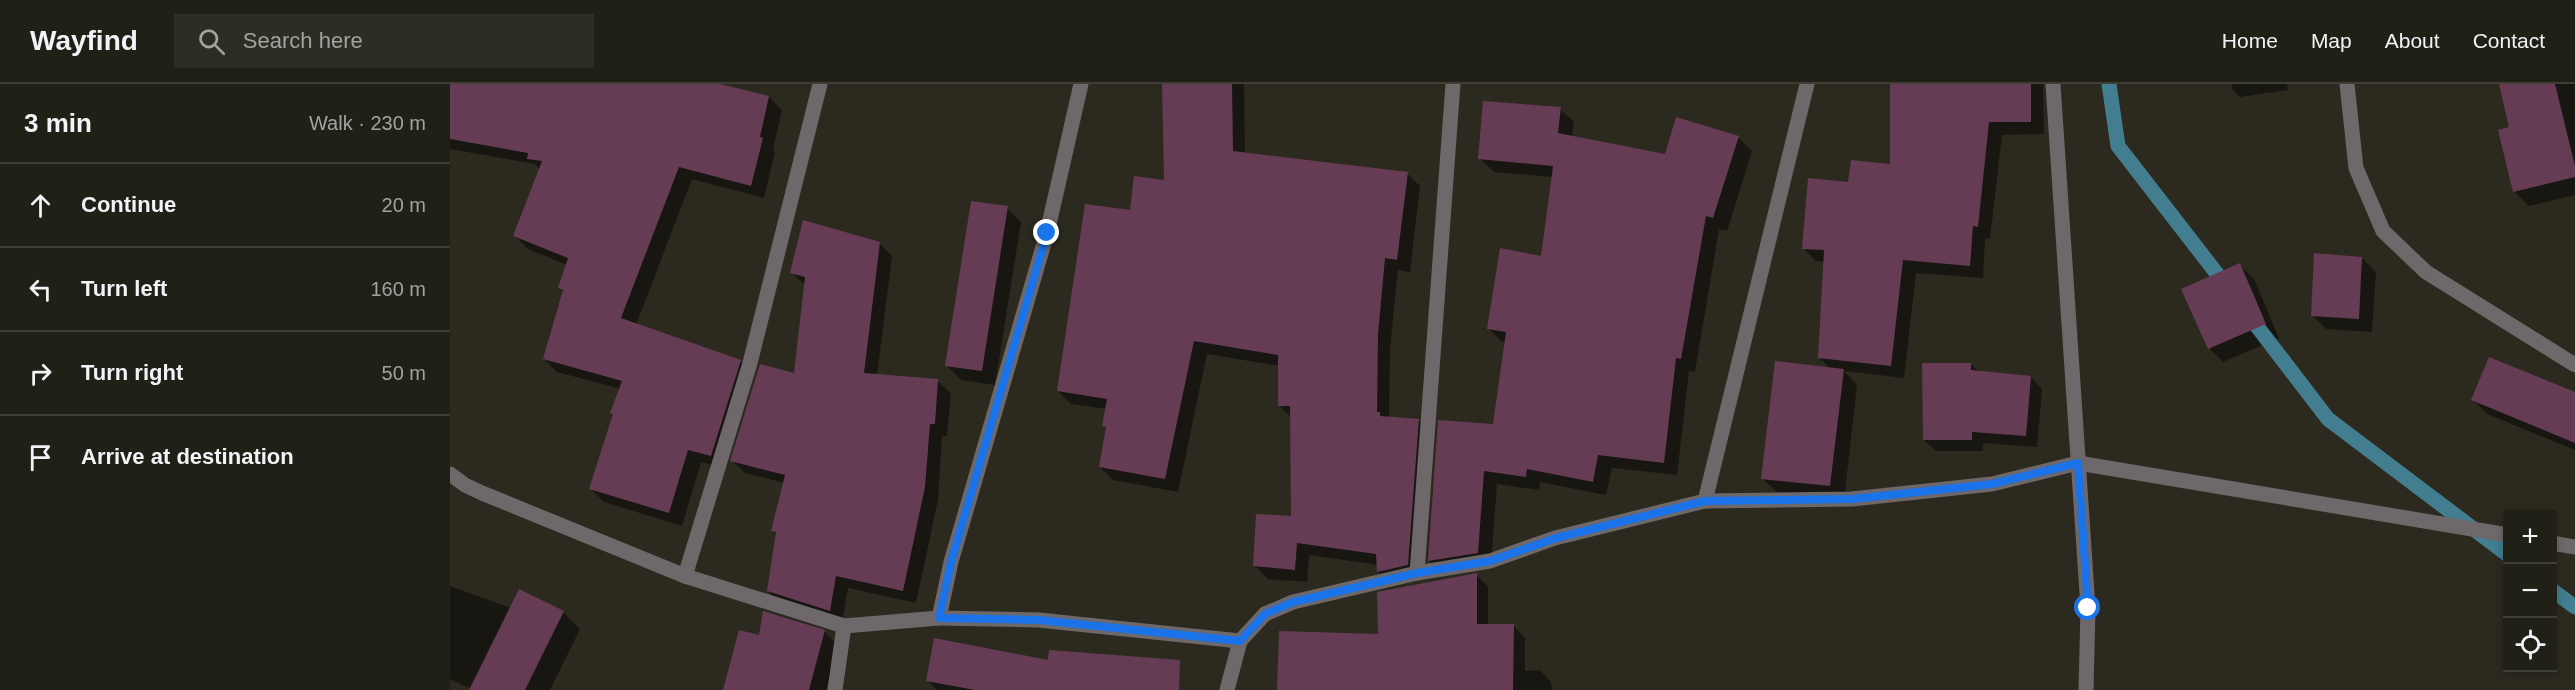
<!DOCTYPE html>
<html lang="en">
<head>
<meta charset="utf-8">
<style>
  body { margin:0; font-family:Helvetica,sans-serif; background:#2d2d24; color:#f1f3f6 }
  .controls { position:absolute; right:18px; bottom:18px; display:grid; overflow:hidden; border-radius:0px; box-shadow:0 3px 9px #0003 }
  .controls button { width:54px; height:54px; display:grid; place-items:center; padding:0; border:0; border-bottom:2px solid #3e3e36; background:#212017; color:#f1f3f6; font:30px sans-serif }
  .stop { position:absolute; width:18px; height:18px; margin:-14px; border:4px solid #1a73e8; border-radius:50%; background:#fff }
  .stop.end { background:#1a73e8; border-color:#fff; box-shadow:0 2px 6px #0008 }
  .list { margin:0; padding:0; list-style:none }
  h2 { display:flex; justify-content:space-between; align-items:center; height:78px; margin:0; padding:0 24px; font-size:26px }
  h2 small { font-size:20px; font-weight:400; color:#a2a3a1 }
  .list li { display:grid; grid-template-columns:39px 1fr auto; gap:18px; align-items:center; box-sizing:border-box; height:84px; padding:0 24px; border-top:2px solid #3e3e36 }
  .list b { display:block; font-size:22px; white-space:nowrap }
  .list em { font-size:20px; font-style:normal; color:#a2a3a1 }
  .icon { flex:none; width:33px; height:33px; fill:none; stroke:currentColor; stroke-width:2; stroke-linecap:round; stroke-linejoin:round }
  .map { position:relative; flex:none; width:2125px; height:606px; overflow:hidden }
  header { display:flex; align-items:center; gap:36px; box-sizing:border-box; height:84px; padding:0 30px; background:#212017; border-bottom:2px solid #3e3e36 }
  header strong { font-size:28px }
  nav { display:flex; gap:33px; margin-inline-start:auto; font-size:21px }
  .search { width:420px; height:54px; background:#2d2d24; display:flex; align-items:center; gap:15px; box-sizing:border-box; padding:0 21px; border-radius:0px; color:#a2a3a1; font-size:22px }
  main { display:flex }
  aside { flex:1; background:#212017 }
  .map>svg:first-child { display:block }
  .shadow { fill:#0007 }
  .lines { fill:none; stroke-linecap:round; stroke-linejoin:round }
  .stream { stroke:#427d90; stroke-width:15 }
  .building { fill:#663c55 }
  .service { stroke:#6e686a; stroke-width:15 }
  .minor { stroke:#6e686a; stroke-width:15 }
  .route { stroke:#1a73e8; stroke-width:8 }
</style>
</head>
<body>
<header>
<strong>Wayfind</strong>
<div class="search"><svg class="icon" aria-label="search" viewBox="0 0 24 24"><circle cx="10" cy="10" r="6"/><path d="M15 15l6 6"/></svg>Search here</div>
<nav><a>Home</a><a>Map</a><a>About</a><a>Contact</a></nav>
</header>
<main>
<aside>
<h2>3 min<small>Walk · 230 m</small></h2>
<ul class="list">
<li><svg class="icon" aria-label="ahead" viewBox="0 0 24 24"><path d="M12 20V5M6 11l6-6 6 6"/></svg><div><b>Continue</b></div><em>20 m</em></li>
<li><svg class="icon" aria-label="left" viewBox="0 0 24 24"><path d="M17 20v-9H6M10 6l-5 5 5 5"/></svg><div><b>Turn left</b></div><em>160 m</em></li>
<li><svg class="icon" aria-label="right" viewBox="0 0 24 24"><path d="M7 20v-9h11M14 6l5 5-5 5"/></svg><div><b>Turn right</b></div><em>50 m</em></li>
<li><svg class="icon" aria-label="arrive" viewBox="0 0 24 24"><path d="M6 21V4h12l-3 4 3 4H6"/></svg><div><b>Arrive at destination</b></div></li>
</ul>
</aside>
<div class="map">
<svg width="2125" height="606" viewBox="0 0 2125 606">
  <rect width="100%" height="100%" fill="#2c2a1f"/>
  <g class="shadow">
    <polygon points="0,0 264,0 319,13 332,26 323,66 325,68 314,114 242,95 186,241 290,277 303,290 274,384 251,378 232,442 154,418 141,405 171,305 107,288 94,275 114,208 110,204 117,181 78,165 65,152 90,86 85,80 0,65"/>
    <polygon points="713,0 794,0 795,70 957,89 970,102 960,188 948,186 940,264 939,334 968,336 981,350 970,494 941,501 928,488 928,481 859,471 857,498 818,495 805,482 842,434 842,334 830,322 830,282 757,270 728,408 663,396 650,383 657,345 653,342 657,325 621,320 608,307 681,128 716,98"/>
    <polygon points="1441,0 1593,0 1594,50 1552,51 1540,155 1535,154 1533,194 1466,189 1454,294 1394,287 1407,301 1394,416 1327,408 1312,394 1381,285 1369,273 1375,178 1366,177 1353,164 1400,99 1442,82"/>
    <polygon points="1782,0 1837,0 1838,6 1790,13 1782,5"/>
    <polygon points="2050,0 2125,0 2125,111 2079,122 2065,108 2050,47 2061,44"/>
    <polygon points="1110,25 1124,38 1122,54 1216,72 1288,53 1302,67 1277,147 1269,145 1245,288 1239,287 1227,391 1162,384 1156,411 1090,398 1089,406 1047,400 1041,482 993,490 979,477 1045,342 1056,258 1052,258 1038,244 1093,173 1103,93 1044,88 1030,75"/>
    <polygon points="557,124 571,138 545,301 511,296 496,281"/>
    <polygon points="429,159 442,172 427,291 488,297 501,310 497,352 492,352 488,416 466,519 398,504 392,539 331,520 318,507 327,451 323,447 334,399 295,389 282,376 346,291 356,202 342,189"/>
    <polygon points="1912,174 1926,188 1922,248 1876,245 1862,231"/>
    <polygon points="1789,181 1804,195 1829,254 1773,278 1759,264"/>
    <polygon points="1521,280 1529,288 1581,293 1592,305 1587,363 1533,359 1533,367 1486,367 1474,356"/>
    <polygon points="2125,310 2125,366 2037,330 2023,316"/>
    <polygon points="1026,491 1038,502 1038,542 1064,542 1075,554 1075,587 1090,586 1101,598 1102,606 829,606 930,552"/>
    <polygon points="0,502 61,524 113,528 130,545 100,606 24,606 0,595"/>
    <polygon points="374,547 388,562 376,606 275,606 311,553"/>
    <polygon points="477,596 706,606 487,606"/>
  </g>
  <g class="lines">
    <g class="stream">
      <polyline points="1659,0 1668,62 1778,204"/>
      <polyline points="1796,228 1878,335 2058,471"/>
      <polyline points="2102,506 2125,523"/>
    </g>
  </g>
  <g class="building">
    <polygon points="0,0 270,0 319,12 310,53 313,54 301,102 229,83 171,234 291,276 261,372 238,366 219,429 139,405 163,330 160,329 172,297 93,275 113,206 108,204 118,174 63,152 92,77 77,75 78,69 0,55"/>
    <polygon points="712,0 782,0 783,67 958,88 947,176 935,174 928,250 927,328 930,328 930,332 969,335 958,481 927,488 926,470 847,459 845,486 803,482 806,430 841,432 840,322 828,322 828,271 744,257 715,395 649,383 656,343 652,342 657,315 607,307 635,120 680,126 684,92 714,96"/>
    <polygon points="1440,0 1581,0 1581,38 1539,38 1528,143 1523,142 1520,182 1453,176 1441,282 1368,274 1374,166 1352,165 1358,94 1398,98 1401,76 1440,80"/>
    <polygon points="2049,0 2105,0 2125,82 2125,93 2063,108 2048,46 2059,43"/>
    <polygon points="1033,17 1111,23 1108,49 1215,70 1226,33 1289,52 1263,134 1256,132 1231,275 1226,274 1214,379 1148,371 1143,398 1077,385 1076,393 1034,387 1028,469 978,477 988,336 1043,340 1056,248 1037,245 1050,164 1091,172 1103,82 1028,75"/>
    <polygon points="521,117 558,122 532,287 495,282"/>
    <polygon points="353,136 430,158 414,289 488,295 485,340 480,340 475,403 453,507 386,492 380,527 317,507 326,448 321,447 335,391 280,377 310,280 344,289 355,193 340,189"/>
    <polygon points="1864,169 1912,173 1909,235 1861,232"/>
    <polygon points="1790,179 1816,240 1758,265 1731,205"/>
    <polygon points="2039,273 2125,308 2125,359 2021,316"/>
    <polygon points="1325,277 1394,285 1380,402 1311,395"/>
    <polygon points="1472,279 1521,279 1521,286 1581,292 1576,352 1522,348 1522,356 1473,356"/>
    <polygon points="1027,489 1027,540 1064,540 1063,606 827,606 829,547 928,550 927,508"/>
    <polygon points="69,505 114,527 75,606 19,606"/>
    <polygon points="313,527 375,546 359,606 273,606 289,546 309,551"/>
    <polygon points="484,554 598,576 599,566 730,576 729,606 525,606 476,597"/>
  </g>
  <g class="lines">
    <polyline class="service" points="235,492 300,279 370,0"/>
    <g class="minor">
      <polyline points="631,0 597,149 501,478 489,534 589,536 790,557"/>
      <polyline points="1603,0 1638,524 1636,606"/>
      <polyline points="1897,0 1906,84 1933,147 1976,188 2125,281"/>
      <polyline points="0,390 15,401 32,409 235,492 394,542 489,534"/>
      <polyline points="1255,417 1357,0"/>
      <polyline points="2102,459 2125,463"/>
      <polyline points="967,489 1003,0"/>
      <polyline points="385,606 394,542"/>
      <polyline points="777,606 790,557 815,530 843,518 967,489 1040,477 1105,454 1255,417 1402,415 1542,400 1628,379 2058,451"/>
    </g>
  </g>
  <g class="lines">
    <polyline class="route" points="597,149 501,478 489,534 589,536 790,557 815,530 843,518 967,489 1040,477 1106,454 1255,417 1402,415 1542,400 1628,379 1638,524"/>
  </g>
</svg>
<div class="controls">
<button>+</button>
<button>−</button>
<button><svg class="icon" aria-label="locate" viewBox="0 0 24 24"><circle cx="12" cy="12" r="6"/><path d="M12 2v4M12 18v4M2 12h4M18 12h4"/></svg></button>
</div>
<div class="stop" style="left:1638px;top:524px"></div>
<div class="stop end" style="left:597px;top:149px"></div>
</div>
</main>
</body>
</html>
